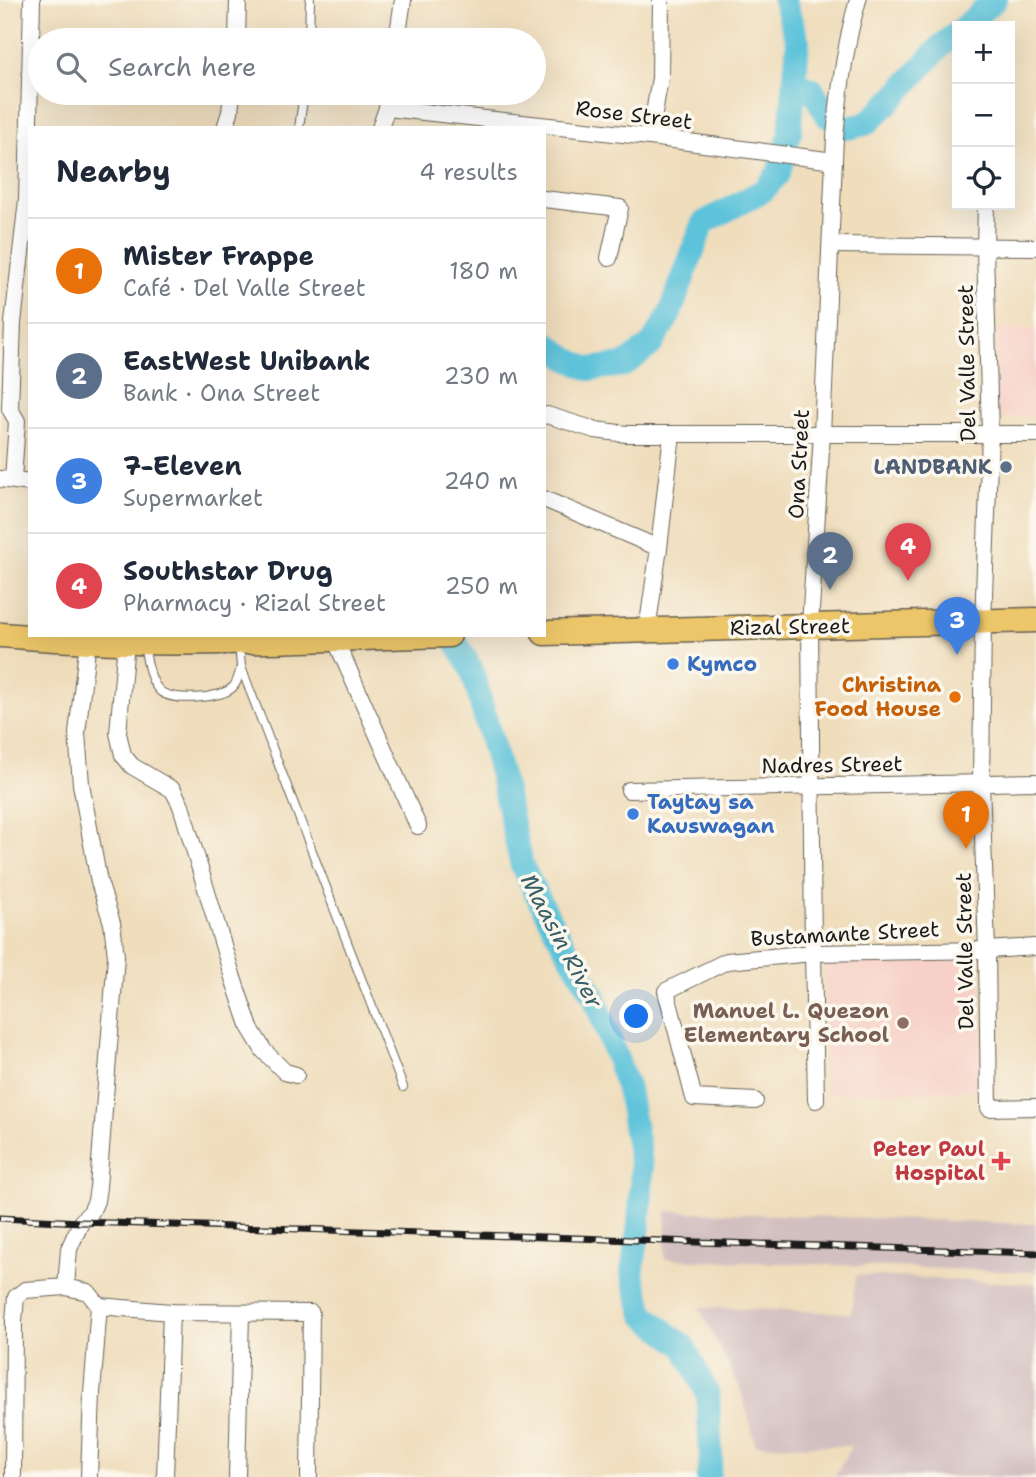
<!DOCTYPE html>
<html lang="en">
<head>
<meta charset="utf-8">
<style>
  body { margin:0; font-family:"Shantell Sans",sans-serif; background:#f6f6f7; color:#1f2937 }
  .controls { position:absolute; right:21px; top:21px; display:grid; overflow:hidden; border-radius:0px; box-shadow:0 7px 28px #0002 }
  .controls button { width:63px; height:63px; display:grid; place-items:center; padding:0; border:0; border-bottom:2px solid #e0e1e3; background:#fff; color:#1f2937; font:35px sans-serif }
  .you { position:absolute; left:637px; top:1017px; width:24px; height:24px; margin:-18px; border:5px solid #fff; border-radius:50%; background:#1a73e8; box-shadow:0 0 0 10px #1a73e833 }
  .badge { display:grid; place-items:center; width:46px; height:46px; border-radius:50%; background:#d1495b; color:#fff; font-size:23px; font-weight:700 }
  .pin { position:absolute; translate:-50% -58px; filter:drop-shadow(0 2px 4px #0008) }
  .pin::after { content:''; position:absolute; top:37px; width:24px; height:21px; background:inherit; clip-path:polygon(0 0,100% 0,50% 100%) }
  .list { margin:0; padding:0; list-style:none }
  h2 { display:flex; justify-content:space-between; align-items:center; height:91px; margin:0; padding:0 28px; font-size:30px }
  h2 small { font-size:23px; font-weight:400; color:#747a83 }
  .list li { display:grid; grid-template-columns:46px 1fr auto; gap:21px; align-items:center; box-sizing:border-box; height:105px; padding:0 28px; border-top:2px solid #e0e1e3 }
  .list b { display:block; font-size:26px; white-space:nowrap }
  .list p { margin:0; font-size:23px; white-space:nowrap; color:#747a83 }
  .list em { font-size:23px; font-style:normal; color:#747a83 }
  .icon { flex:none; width:38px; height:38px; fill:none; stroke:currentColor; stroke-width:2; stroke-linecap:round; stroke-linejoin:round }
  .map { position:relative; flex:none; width:1036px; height:1477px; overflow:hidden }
  .search { position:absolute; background:#fff; box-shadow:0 7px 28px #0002; left:28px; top:28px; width:518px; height:77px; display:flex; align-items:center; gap:18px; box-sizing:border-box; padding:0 24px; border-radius:38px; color:#747a83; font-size:26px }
  .panel { position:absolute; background:#fff; box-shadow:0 7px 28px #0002; left:28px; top:126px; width:518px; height:511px; border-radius:0px }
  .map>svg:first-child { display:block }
  .built { fill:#f7d1c7 }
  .industrial { fill:#d2bfc0 }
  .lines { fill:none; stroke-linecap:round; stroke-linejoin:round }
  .river { stroke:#5dc3da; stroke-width:24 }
  .service-casing { stroke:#666054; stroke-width:10 }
  .minor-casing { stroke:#666054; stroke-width:18 }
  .primary-casing { stroke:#666054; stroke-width:27 }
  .service { stroke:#fff; stroke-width:8 }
  .minor { stroke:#fff; stroke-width:16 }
  .primary { stroke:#ecc669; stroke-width:24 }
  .rail-casing { stroke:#1c1c1c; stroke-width:7 }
  .rail { stroke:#fbf7ec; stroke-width:4.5; stroke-dasharray:13; stroke-linecap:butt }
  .service-dot { fill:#5c6f8a; stroke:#fbf7ec; stroke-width:2.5 }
  .shop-dot { fill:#3f7fe0; stroke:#fbf7ec; stroke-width:2.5 }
  .food-dot { fill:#e8710a; stroke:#fbf7ec; stroke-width:2.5 }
  .education-dot { fill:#8d6e63; stroke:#fbf7ec; stroke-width:2.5 }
  .health-dot { fill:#e0444e; stroke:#fbf7ec; stroke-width:2.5 }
  .labels { text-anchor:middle; stroke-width:7; stroke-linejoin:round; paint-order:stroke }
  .street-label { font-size:21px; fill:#1c1c1c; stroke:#fbf7ec }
  .service-label { font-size:21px; font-weight:bold; fill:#4e5e75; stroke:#fbf7ec; text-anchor:end }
  .shop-label { font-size:21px; font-weight:bold; fill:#366cbe; stroke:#fbf7ec; text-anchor:start }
  .food-label { font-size:21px; font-weight:bold; fill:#c56008; stroke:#fbf7ec; text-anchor:end }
  .education-label { font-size:21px; font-weight:bold; fill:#785e54; stroke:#fbf7ec; text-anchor:end }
  .health-label { font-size:21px; font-weight:bold; fill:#be3a42; stroke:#fbf7ec; text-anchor:end }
  .water-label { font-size:23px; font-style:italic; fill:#365f68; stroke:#fbf7ec }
</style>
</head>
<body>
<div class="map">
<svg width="1036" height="1477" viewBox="0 0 1036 1477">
  <rect width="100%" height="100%" fill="#fbf7ec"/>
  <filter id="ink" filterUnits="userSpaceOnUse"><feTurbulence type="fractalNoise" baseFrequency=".0143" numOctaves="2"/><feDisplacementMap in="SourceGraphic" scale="14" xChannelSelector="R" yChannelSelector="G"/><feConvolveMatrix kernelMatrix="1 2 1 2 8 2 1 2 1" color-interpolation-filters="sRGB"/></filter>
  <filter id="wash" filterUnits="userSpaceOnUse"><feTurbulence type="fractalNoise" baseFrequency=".00686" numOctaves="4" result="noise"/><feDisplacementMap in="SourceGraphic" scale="28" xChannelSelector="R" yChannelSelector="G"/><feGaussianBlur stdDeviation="1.57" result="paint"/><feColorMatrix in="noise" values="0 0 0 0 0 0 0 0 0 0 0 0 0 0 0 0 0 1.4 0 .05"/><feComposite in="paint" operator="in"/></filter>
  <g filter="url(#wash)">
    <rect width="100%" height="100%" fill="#efddbc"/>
    <g class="built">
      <polygon points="997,328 1036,329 1036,417 995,417"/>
      <polygon points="824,953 979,955 984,1090 825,1094"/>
    </g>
    <g class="industrial">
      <polygon points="666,1211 1036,1224 1036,1272 665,1259"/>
      <polygon points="856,1275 1036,1284 1036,1477 834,1477 851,1446 756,1445 740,1388 699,1307 851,1313"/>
    </g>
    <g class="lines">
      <g class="river">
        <polyline points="965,26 995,0"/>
        <polyline points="796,83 813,90 827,116 847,128 866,124 893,99 940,47 957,33"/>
        <polyline points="544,341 568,359 589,369 624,365 651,345 670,314 703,223 764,190 778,174 790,134 798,42 784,0"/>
        <polyline points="452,635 472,670 503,783 522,866 553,926 594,996 628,1089 642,1170 639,1225 632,1274 644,1315 684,1346 708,1395 711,1458 708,1477"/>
      </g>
    </g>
  </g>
  <g filter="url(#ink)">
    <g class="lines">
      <defs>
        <g id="service">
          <polyline points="309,40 310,0"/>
          <polyline points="299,128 304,93"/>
          <polyline points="239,644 241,667 403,1087"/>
          <path d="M144,645C147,659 149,681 160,691C172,702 222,699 233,687C238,682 239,674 241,667"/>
        </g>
        <g id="minor">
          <polyline points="237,40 238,0"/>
          <polyline points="397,40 403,0"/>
          <polyline points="387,108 650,137 834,161"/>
          <polyline points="225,128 230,112 232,93"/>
          <polyline points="380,128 387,108 389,93"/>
          <polyline points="650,137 660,78 661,0"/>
          <polyline points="544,199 620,208 609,258"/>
          <polyline points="986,205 985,248 990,434 983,622 981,782 987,950 989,1108 1036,1107"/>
          <polyline points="831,245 1036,247"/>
          <polyline points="544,416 547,415 595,430 627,434 1036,434"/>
          <polyline points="0,479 30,483"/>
          <polyline points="13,480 17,421 10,409 13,323 27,200 32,0"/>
          <polyline points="544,499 659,548"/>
          <polyline points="647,630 659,548 672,434"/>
          <polyline points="335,639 418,826"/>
          <polyline points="126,642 118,733 123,755 132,766 173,790 181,806 233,978 250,1028 264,1051 285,1072 296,1075"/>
          <polyline points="629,790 1036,782"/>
          <path d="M816,1100L813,953L810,626L822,434L835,137C839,91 845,44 858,0"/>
          <polyline points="755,1101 694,1098 666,991 727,961 813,953 987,950 1036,947"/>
          <polyline points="66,1287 88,1292 99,1306 92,1393 89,1477"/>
          <polyline points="99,1306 171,1312 311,1313 309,1477"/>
          <polyline points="13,1477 14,1321 16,1297 25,1290 66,1287 69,1249 81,1222 91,1212 96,1201 98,1187 116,956 112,923 99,882 81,784 77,733 88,641"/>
          <polyline points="165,1477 171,1312"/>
          <polyline points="237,1477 241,1313"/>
        </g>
        <g id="primary">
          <polyline points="544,633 1036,620"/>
          <path d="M0,635C43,638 85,642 128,642C235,644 342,638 449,635"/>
        </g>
      </defs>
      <use href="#service" class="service-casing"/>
      <use href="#minor" class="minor-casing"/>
      <use href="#primary" class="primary-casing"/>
      <use href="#service" class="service"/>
      <use href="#minor" class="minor"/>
      <use href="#primary" class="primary"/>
      <defs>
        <polyline id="rail" points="0,1218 81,1222 1036,1253"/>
      </defs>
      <use href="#rail" class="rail-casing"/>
      <use href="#rail" class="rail"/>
    </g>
  </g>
  <circle class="service-dot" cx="1006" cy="467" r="7"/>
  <g class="shop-dot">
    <circle cx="673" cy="664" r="7"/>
    <circle cx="633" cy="814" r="7"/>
  </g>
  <circle class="food-dot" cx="955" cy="697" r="7"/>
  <circle class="education-dot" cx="903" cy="1023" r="7"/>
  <path class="health-dot" d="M997.5 1150.5h7v7h7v7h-7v7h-7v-7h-7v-7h7z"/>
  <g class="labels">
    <g class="street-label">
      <text transform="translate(634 115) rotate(7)" y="7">Rose Street</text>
      <text transform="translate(967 363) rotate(-91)" y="7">Del Valle Street</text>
      <text transform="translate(799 464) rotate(-87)" y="7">Ona Street</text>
      <text transform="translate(790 627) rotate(-1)" y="7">Rizal Street</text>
      <text transform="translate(832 765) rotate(-1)" y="7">Nadres Street</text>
      <text transform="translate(845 934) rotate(-3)" y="7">Bustamante Street</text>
      <text transform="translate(965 951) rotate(-91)" y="7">Del Valle Street</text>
    </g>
    <g class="service-label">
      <text x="992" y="474">LANDBANK</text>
    </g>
    <g class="shop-label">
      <text x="687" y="671">Kymco</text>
      <text x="647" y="809">Taytay sa<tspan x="647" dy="24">Kauswagan</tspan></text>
    </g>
    <g class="food-label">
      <text x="941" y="692">Christina<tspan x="941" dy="24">Food House</tspan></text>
    </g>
    <g class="education-label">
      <text x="889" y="1018">Manuel L. Quezon<tspan x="889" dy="24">Elementary School</tspan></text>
    </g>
    <g class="health-label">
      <text x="985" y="1156">Peter Paul<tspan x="985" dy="24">Hospital</tspan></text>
    </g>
    <g class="water-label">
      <text transform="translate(562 941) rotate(62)" y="8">Maasin River</text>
    </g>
  </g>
</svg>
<div class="controls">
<button>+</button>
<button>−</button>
<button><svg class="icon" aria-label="locate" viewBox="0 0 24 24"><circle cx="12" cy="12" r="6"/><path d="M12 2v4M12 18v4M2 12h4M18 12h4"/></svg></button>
</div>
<div class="you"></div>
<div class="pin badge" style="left:966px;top:849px;background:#e8710a">1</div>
<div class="pin badge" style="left:830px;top:590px;background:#5c6f8a">2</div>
<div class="pin badge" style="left:957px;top:655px;background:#3f7fe0">3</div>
<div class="pin badge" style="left:908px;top:581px;background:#e0444e">4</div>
<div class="search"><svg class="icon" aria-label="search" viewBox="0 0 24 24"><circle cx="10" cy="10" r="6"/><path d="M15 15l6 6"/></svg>Search here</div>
<section class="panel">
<h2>Nearby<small>4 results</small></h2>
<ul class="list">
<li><span class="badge" style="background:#e8710a">1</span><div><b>Mister Frappe</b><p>Café · Del Valle Street</p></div><em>180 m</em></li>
<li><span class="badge" style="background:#5c6f8a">2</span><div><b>EastWest Unibank</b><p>Bank · Ona Street</p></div><em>230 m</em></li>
<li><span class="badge" style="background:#3f7fe0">3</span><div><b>7-Eleven</b><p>Supermarket</p></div><em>240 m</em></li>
<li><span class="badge" style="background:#e0444e">4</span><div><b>Southstar Drug</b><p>Pharmacy · Rizal Street</p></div><em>250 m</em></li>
</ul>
</section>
</div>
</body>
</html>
